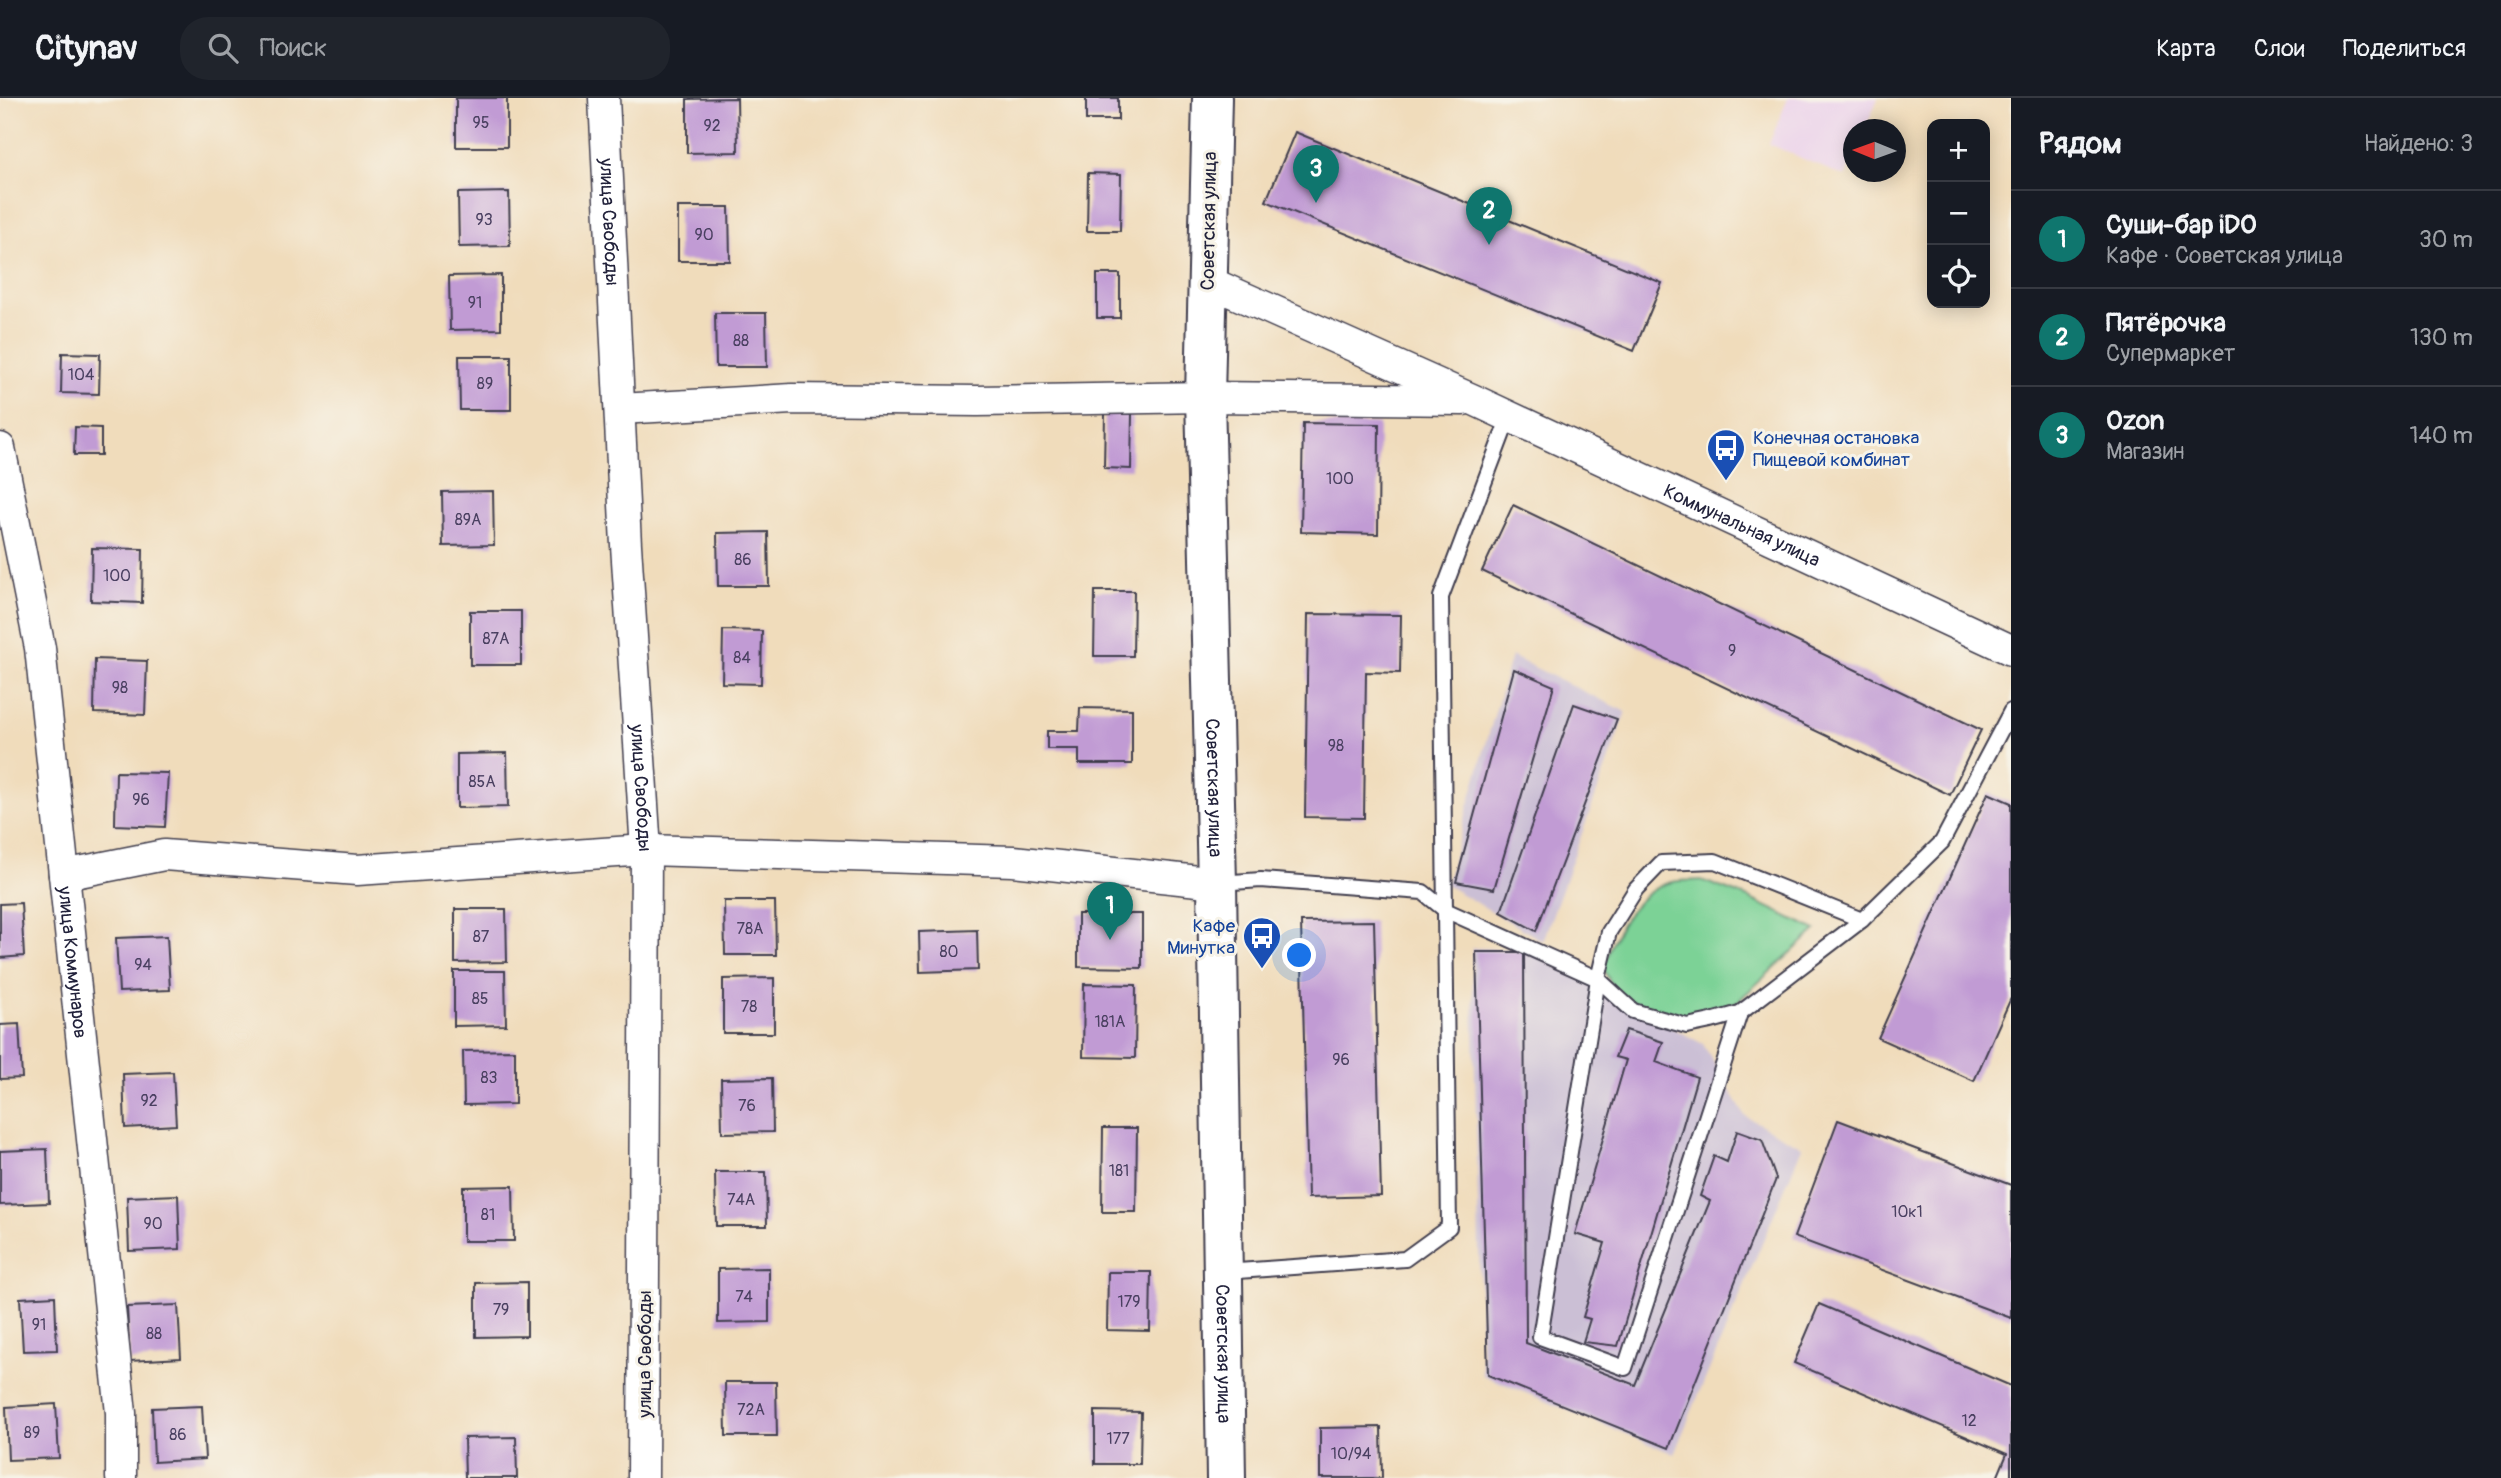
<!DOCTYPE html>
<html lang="ru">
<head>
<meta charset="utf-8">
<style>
  body { margin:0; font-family:Pangolin,sans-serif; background:#20242c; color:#f1f3f6 }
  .controls { position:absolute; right:21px; top:21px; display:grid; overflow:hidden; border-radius:14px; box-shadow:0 4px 18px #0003 }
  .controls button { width:63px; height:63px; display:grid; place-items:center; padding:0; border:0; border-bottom:2px solid #363941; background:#171b24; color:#f1f3f6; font:35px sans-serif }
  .compass { position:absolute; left:1843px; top:21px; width:63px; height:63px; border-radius:50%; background:#171b24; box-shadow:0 4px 18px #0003; rotate:271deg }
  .you { position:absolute; left:1300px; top:858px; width:24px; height:24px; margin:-18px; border:5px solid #fff; border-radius:50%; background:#1a73e8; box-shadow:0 0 0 10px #1a73e833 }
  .badge { display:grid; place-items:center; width:46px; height:46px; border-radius:50%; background:#0f766e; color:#fff; font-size:23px; font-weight:700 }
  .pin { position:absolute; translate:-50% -58px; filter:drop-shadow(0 2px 4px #0008) }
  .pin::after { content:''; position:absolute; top:37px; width:24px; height:21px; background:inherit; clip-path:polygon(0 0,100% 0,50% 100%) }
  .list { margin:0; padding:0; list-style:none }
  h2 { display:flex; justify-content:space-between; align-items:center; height:91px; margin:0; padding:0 28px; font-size:30px }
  h2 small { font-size:23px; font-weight:400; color:#9ea1a6 }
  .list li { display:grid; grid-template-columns:46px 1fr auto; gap:21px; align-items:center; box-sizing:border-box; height:98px; padding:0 28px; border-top:2px solid #363941 }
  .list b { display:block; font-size:26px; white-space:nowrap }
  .list p { margin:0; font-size:23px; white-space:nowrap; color:#9ea1a6 }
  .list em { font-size:23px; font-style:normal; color:#9ea1a6 }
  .icon { flex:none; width:38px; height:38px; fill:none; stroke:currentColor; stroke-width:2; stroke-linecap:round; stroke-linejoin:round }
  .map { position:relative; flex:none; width:2011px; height:1380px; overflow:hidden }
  header { display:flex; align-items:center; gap:42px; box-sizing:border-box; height:98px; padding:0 35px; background:#171b24; border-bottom:2px solid #363941 }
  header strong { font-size:33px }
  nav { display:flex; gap:38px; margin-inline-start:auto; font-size:24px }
  .search { width:490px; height:63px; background:#20242c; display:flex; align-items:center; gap:18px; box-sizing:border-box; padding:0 24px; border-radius:28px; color:#9ea1a6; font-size:26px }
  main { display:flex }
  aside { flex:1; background:#171b24 }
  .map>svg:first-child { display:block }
  .built { fill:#ebd1eb }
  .industrial { fill:#cbbfd5 }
  .green { fill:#7bd296; stroke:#4e7a68; stroke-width:2 }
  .building { fill:#c19bd4 }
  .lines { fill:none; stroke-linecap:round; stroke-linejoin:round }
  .service-casing { stroke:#413e4e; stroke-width:18 }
  .minor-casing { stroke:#413e4e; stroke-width:33 }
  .secondary-casing { stroke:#413e4e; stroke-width:42 }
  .service { stroke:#fff; stroke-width:14 }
  .minor { stroke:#fff; stroke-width:30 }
  .secondary { stroke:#fff; stroke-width:38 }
  .labels { text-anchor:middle; stroke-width:6; stroke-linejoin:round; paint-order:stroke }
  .number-label { font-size:16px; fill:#4a4061 }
  .street-label { font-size:19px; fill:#22223b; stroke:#f7f3e8 }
  .transit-label { font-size:19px; fill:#164399; stroke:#f7f3e8; text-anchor:start }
</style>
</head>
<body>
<header>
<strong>Citynav</strong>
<div class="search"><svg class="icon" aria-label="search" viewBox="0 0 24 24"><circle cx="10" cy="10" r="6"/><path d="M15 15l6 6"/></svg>Поиск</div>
<nav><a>Карта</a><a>Слои</a><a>Поделиться</a></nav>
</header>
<main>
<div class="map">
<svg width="2011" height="1380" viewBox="0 0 2011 1380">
  <rect width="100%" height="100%" fill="#f7f3e8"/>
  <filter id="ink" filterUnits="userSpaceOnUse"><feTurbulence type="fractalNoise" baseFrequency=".0143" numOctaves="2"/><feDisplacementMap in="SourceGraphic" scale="14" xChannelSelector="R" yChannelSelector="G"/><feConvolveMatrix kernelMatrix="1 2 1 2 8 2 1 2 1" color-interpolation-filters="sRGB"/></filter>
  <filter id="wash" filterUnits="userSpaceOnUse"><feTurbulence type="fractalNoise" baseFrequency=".00686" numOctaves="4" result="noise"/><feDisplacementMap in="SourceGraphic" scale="28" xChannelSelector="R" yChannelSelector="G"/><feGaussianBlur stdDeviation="1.57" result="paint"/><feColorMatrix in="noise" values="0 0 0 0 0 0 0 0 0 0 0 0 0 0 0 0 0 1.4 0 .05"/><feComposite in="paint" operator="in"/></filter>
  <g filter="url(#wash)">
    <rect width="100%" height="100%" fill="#f0dcbb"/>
    <polygon class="built" points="1788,0 1878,0 1865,31 1854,32 1853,58 1845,79 1769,46"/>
    <g class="industrial">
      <polygon points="1511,558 1626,614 1543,843 1446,787"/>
      <polygon points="1472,850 1526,852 1703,946 1745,1018 1802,1049 1674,1356 1482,1277"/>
    </g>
    <path class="green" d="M1701,782L1746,799L1816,832L1738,903L1716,914L1688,921L1650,913L1616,894L1603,871C1613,838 1632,797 1668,785C1678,782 1691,783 1701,782Z"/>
    <g id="blocks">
      <g class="building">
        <rect x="456" y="0" width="51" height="49"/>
        <polygon points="737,0 738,54 687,55 687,1"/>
        <rect x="1086" y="0" width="32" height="22"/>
        <polygon points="1295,34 1662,185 1634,253 1266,103"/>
        <polygon points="1088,75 1121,76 1120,133 1087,133"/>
        <polygon points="509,94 510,148 459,149 458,95"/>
        <polygon points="678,109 729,109 730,163 678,163"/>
        <rect x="1097" y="176" width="23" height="44"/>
        <polygon points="501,177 501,231 450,232 449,178"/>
        <polygon points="715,215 766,215 767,269 716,269"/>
        <polygon points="62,255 100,256 99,296 61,295"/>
        <polygon points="459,258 511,258 511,312 460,312"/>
        <polygon points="1105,316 1132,316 1131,371 1104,370"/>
        <polygon points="1303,325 1379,326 1378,436 1301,434"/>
        <polygon points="75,329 101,330 101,357 74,357"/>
        <polygon points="493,393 494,447 443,448 442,394"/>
        <polygon points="1513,407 1981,632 1950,697 1482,473"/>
        <polygon points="768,434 769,488 718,488 717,435"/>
        <polygon points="92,450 143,451 142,505 91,503"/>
        <polygon points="1095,493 1134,493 1133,558 1094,558"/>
        <rect x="470" y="513" width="51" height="54"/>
        <polygon points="1308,516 1401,517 1400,575 1366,574 1364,720 1305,719"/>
        <polygon points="723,532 762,533 761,586 722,585"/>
        <polygon points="95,561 147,563 145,617 94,615"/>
        <polygon points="1514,571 1554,588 1494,791 1456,784"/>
        <polygon points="1574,606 1617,621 1536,833 1501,814"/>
        <polygon points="1080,610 1132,611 1132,666 1079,666 1079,651 1047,651 1047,633 1079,633"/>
        <polygon points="507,655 508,709 457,710 457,656"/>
        <polygon points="116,674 168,675 165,729 115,727"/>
        <polygon points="1988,695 2011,705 2011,900 1974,983 1878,940"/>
        <polygon points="724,803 775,803 776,857 725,857"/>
        <polygon points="21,805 24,858 0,860 0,806"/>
        <polygon points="455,811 506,811 507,864 455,865"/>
        <polygon points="1078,816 1142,816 1142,870 1078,869"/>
        <polygon points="1374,823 1381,1098 1308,1100 1301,824"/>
        <polygon points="977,832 978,872 920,874 919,834"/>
        <polygon points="167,838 170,892 119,894 116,840"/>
        <polygon points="1476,854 1524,854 1526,1245 1635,1287 1710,1103 1700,1098 1714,1058 1727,1064 1737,1033 1762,1042 1776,1081 1669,1350 1488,1277"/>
        <polygon points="454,873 505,873 506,927 454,928"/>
        <polygon points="774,880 774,935 723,935 723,881"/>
        <polygon points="1084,886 1136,887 1135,960 1083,959"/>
        <polygon points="19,926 22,980 0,981 0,927"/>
        <polygon points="1626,932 1663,944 1656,964 1697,979 1618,1248 1583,1244 1590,1221 1583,1219 1605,1145 1575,1136 1626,962 1615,959"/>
        <polygon points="515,952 515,1006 464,1007 463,953"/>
        <polygon points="173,974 176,1027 125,1030 123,976"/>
        <polygon points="772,980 773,1034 722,1035 721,981"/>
        <polygon points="1838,1022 2011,1087 2011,1220 1794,1139"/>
        <polygon points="1103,1030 1137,1030 1136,1114 1102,1114"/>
        <polygon points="47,1051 49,1105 0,1107 0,1053"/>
        <polygon points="715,1074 766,1074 767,1128 716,1128"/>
        <polygon points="513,1088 514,1143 463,1143 463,1089"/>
        <polygon points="178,1097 180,1151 129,1153 127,1099"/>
        <polygon points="769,1170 769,1224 718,1225 718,1171"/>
        <polygon points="1108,1174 1151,1174 1150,1233 1107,1232"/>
        <polygon points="527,1184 527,1238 476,1239 476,1185"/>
        <polygon points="55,1198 57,1252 23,1253 20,1200"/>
        <polygon points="1819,1206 2011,1288 2011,1380 1997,1380 2007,1356 1794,1265"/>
        <polygon points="178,1207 181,1260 130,1263 127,1209"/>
        <polygon points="725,1284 776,1284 777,1338 726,1338"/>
        <polygon points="56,1306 59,1360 8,1362 6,1309"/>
        <polygon points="202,1308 205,1361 154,1364 152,1310"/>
        <polygon points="1095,1313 1141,1314 1140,1366 1095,1366"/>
        <polygon points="1381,1329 1382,1380 1320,1380 1320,1330"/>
        <polygon points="516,1339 517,1380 465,1380 464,1340"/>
      </g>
    </g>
  </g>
  <g filter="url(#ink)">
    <use href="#blocks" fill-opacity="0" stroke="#413e4e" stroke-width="2"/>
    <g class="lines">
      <defs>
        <g id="service">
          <polyline points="1219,785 1261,782 1423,794 1445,812 1598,881 1633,913 1687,928 1711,923 1740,915 1862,822 1942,744 2011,613"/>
          <polyline points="1740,915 1625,1270 1540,1239 1598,881 1609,834 1636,791 1661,765 1715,763 1862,822"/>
          <polyline points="1224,1174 1405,1161 1449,1129 1441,499 1509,319"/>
        </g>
        <g id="minor">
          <path id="s1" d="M604,0L626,447L646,752L643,1380"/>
          <path id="s2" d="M1207,183L1474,302L2011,552"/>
          <polyline points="620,311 792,301 977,303 1205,299 1463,302"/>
          <path id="s3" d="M0,350L40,550L121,1315V1380"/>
          <polyline points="64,777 164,757 357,772 646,752 1013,763 1217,785"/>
        </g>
        <g id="secondary">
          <path id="s4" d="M1212,0L1205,299L1217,785L1226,1380"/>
        </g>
      </defs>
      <use href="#service" class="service-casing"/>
      <use href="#minor" class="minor-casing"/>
      <use href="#secondary" class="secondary-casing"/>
      <use href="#service" class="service"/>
      <use href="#minor" class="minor"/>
      <use href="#secondary" class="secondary"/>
    </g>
  </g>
  <defs>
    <symbol id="bus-pin" viewBox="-11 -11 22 30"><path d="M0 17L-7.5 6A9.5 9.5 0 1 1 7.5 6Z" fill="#1a4fb4" stroke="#f7f3e8"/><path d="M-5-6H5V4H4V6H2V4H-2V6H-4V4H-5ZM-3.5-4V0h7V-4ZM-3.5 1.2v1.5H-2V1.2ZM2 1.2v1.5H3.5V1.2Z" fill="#fff"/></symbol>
  </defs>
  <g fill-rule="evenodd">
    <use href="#bus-pin" x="1704" y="328" width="44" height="60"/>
    <use href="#bus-pin" x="1240" y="816" width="44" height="60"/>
  </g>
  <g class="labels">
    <g class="number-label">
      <text x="481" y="30">95</text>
      <text x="712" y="33">92</text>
      <text x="484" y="127">93</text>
      <text x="704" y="142">90</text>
      <text x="475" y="210">91</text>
      <text x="741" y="248">88</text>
      <text x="81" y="282">104</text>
      <text x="485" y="291">89</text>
      <text x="1340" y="386">100</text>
      <text x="468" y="427">89А</text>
      <text x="743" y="467">86</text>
      <text x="117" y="483">100</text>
      <text x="496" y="546">87А</text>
      <text x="1732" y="558">9</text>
      <text x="742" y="565">84</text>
      <text x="120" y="595">98</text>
      <text x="1336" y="653">98</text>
      <text x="482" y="689">85А</text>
      <text x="141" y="707">96</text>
      <text x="750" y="836">78А</text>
      <text x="481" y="844">87</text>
      <text x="949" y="859">80</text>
      <text x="143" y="872">94</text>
      <text x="480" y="906">85</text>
      <text x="749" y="914">78</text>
      <text x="1110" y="929">181А</text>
      <text x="1341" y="967">96</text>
      <text x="489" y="985">83</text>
      <text x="149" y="1008">92</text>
      <text x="747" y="1013">76</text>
      <text x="1119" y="1078">181</text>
      <text x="741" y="1107">74А</text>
      <text x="1907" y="1119">10к1</text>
      <text x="488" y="1122">81</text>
      <text x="153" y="1131">90</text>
      <text x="744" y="1204">74</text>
      <text x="1129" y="1209">179</text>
      <text x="501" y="1217">79</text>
      <text x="39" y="1232">91</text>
      <text x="154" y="1241">88</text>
      <text x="751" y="1317">72А</text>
      <text x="1969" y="1328">12</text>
      <text x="32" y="1340">89</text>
      <text x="178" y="1342">86</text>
      <text x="1118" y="1346">177</text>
      <text x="1351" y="1361">10/94</text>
    </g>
    <g class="street-label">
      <text dy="7" stroke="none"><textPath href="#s1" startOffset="124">улица Свободы</textPath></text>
      <text transform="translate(1208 123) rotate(-89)" y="7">Советская улица</text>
      <text dy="7" stroke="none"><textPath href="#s2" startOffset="588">Коммунальная улица</textPath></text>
      <text dy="7" stroke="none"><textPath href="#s1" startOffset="691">улица Свободы</textPath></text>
      <text dy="7" stroke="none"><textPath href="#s4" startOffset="690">Советская улица</textPath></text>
      <text dy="7" stroke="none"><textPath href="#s3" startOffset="520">улица Коммунаров</textPath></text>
      <text transform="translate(644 1256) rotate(-90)" y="7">улица Свободы</text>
      <text dy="7" stroke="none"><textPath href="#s4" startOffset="1256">Советская улица</textPath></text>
    </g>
    <g class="transit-label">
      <text x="1753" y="346">Конечная остановка<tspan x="1753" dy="22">Пищевой комбинат</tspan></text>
      <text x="1235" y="834" text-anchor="end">Кафе<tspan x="1235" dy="22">Минутка</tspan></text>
    </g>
  </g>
</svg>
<div class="controls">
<button>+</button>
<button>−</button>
<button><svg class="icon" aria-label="locate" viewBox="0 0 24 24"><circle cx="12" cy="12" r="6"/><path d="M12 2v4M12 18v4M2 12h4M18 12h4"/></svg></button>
</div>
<svg class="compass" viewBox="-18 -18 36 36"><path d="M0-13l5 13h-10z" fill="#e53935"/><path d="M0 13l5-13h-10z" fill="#9ea1a6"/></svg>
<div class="you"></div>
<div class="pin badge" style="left:1110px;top:842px">1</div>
<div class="pin badge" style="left:1489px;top:147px">2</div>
<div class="pin badge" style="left:1316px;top:105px">3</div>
</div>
<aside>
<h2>Рядом<small>Найдено: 3</small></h2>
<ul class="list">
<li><span class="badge">1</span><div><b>Суши-бар iDO</b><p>Кафе · Советская улица</p></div><em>30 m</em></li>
<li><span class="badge">2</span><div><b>Пятёрочка</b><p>Супермаркет</p></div><em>130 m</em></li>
<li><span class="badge">3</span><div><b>Ozon</b><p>Магазин</p></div><em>140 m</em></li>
</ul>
</aside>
</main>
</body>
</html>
